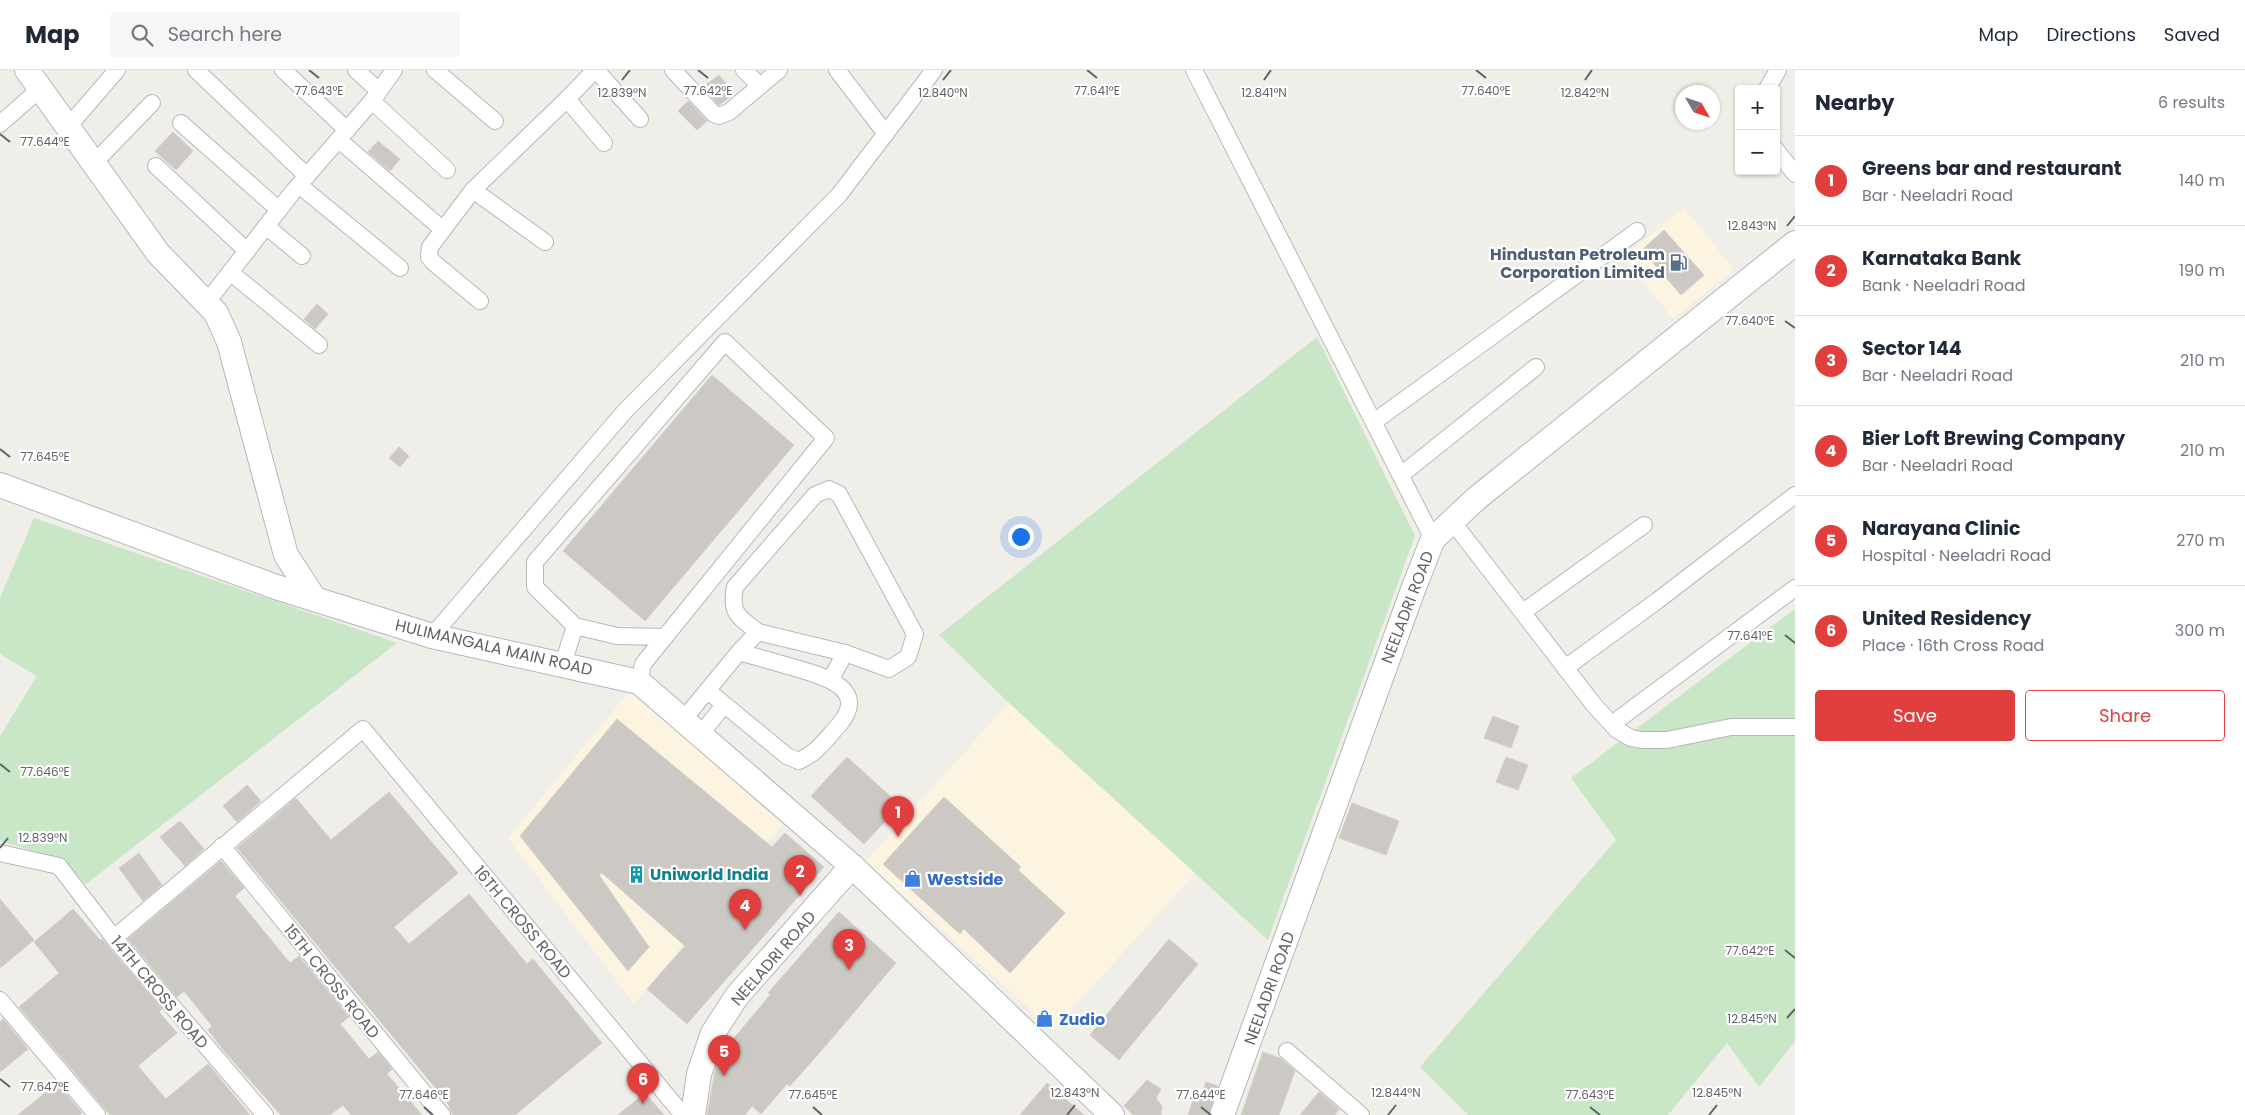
<!DOCTYPE html>
<html lang="en">
<head>
<meta charset="utf-8">
<style>
  body { margin:0; font-family:Poppins,sans-serif; background:#f6f6f7; color:#1f2937 }
  .controls { position:absolute; right:15px; top:15px; display:grid; overflow:hidden; border-radius:5px; box-shadow:0 1px 4px #0004 }
  .controls button { width:45px; height:45px; display:grid; place-items:center; padding:0; border:0; border-bottom:1px solid #e0e1e3; background:#fff; color:#1f2937; font:25px sans-serif }
  .compass { position:absolute; left:1675px; top:15px; width:45px; height:45px; border-radius:50%; background:#fff; box-shadow:0 1px 4px #0004; rotate:129deg }
  .you { position:absolute; left:1020px; top:466px; width:18px; height:18px; margin:-12px; border:4px solid #fff; border-radius:50%; background:#1a73e8; box-shadow:0 0 0 8px #1a73e833 }
  .badge { display:grid; place-items:center; width:32px; height:32px; border-radius:50%; background:#e13e3e; color:#fff; font-size:16px; font-weight:700 }
  .pin { position:absolute; translate:-50% -41px; filter:drop-shadow(0 1px 2px #0008) }
  .pin::after { content:''; position:absolute; top:26px; width:18px; height:15px; background:inherit; clip-path:polygon(0 0,100% 0,50% 100%) }
  .list { margin:0; padding:0; list-style:none }
  h2 { display:flex; justify-content:space-between; align-items:center; height:65px; margin:0; padding:0 20px; font-size:21px }
  h2 small { font-size:16px; font-weight:400; color:#747a83 }
  .list li { display:grid; grid-template-columns:32px 1fr auto; gap:15px; align-items:center; box-sizing:border-box; height:90px; padding:0 20px; border-top:1px solid #e0e1e3 }
  .list b { display:block; font-size:19px; white-space:nowrap }
  .list p { margin:0; font-size:16px; white-space:nowrap; color:#747a83 }
  .list em { font-size:16px; font-style:normal; color:#747a83 }
  .actions { display:flex; gap:10px; padding:15px 20px }
  .actions a { flex:1; padding:11px 0; border:1px solid #e13e3e; border-radius:5px; text-align:center; font-size:18px; color:#e13e3e }
  .actions .main { background:#e13e3e; color:#fff }
  .icon { flex:none; width:28px; height:28px; fill:none; stroke:currentColor; stroke-width:2; stroke-linecap:round; stroke-linejoin:round }
  .map { position:relative; flex:none; width:1795px; height:1045px; overflow:hidden }
  header { display:flex; align-items:center; gap:30px; box-sizing:border-box; height:70px; padding:0 25px; background:#fff; border-bottom:1px solid #e0e1e3 }
  header strong { font-size:24px }
  nav { display:flex; gap:28px; margin-inline-start:auto; font-size:18px }
  .search { width:350px; height:45px; background:#f6f6f7; display:flex; align-items:center; gap:12px; box-sizing:border-box; padding:0 18px; border-radius:5px; color:#747a83; font-size:19px }
  main { display:flex }
  aside { flex:1; background:#fff }
  .map>svg:first-child { display:block }
  .commercial { fill:#fcf4e1 }
  .green { fill:#c9e6c6 }
  .building { fill:#ccc9c4; stroke:#d5cfc7 }
  .lines { fill:none; stroke-linecap:round; stroke-linejoin:round }
  .street-casing { stroke:#b5b8bb; stroke-width:18 }
  .secondary-casing { stroke:#b4b7bb; stroke-width:26 }
  .street { stroke:#fff; stroke-width:16 }
  .secondary { stroke:#fff; stroke-width:24 }
  .ticks { fill:none; stroke:#5f6367; stroke-width:2 }
  .labels { text-anchor:middle; stroke-width:4.5; stroke-linejoin:round; paint-order:stroke }
  .service-label { font-size:16px; font-weight:bold; fill:#4e5e75; stroke:#fff; text-anchor:end }
  .street-label { font-size:16px; fill:#5f6367; stroke:#fff }
  .culture-label { font-size:16px; font-weight:bold; fill:#0d838f; stroke:#fff; text-anchor:start }
  .shop-label { font-size:16px; font-weight:bold; fill:#366cbe; stroke:#fff; text-anchor:start }
  .ticks-label { font-size:12px; text-anchor:middle; fill:#5f6367; stroke:#fff; stroke-width:4.5; stroke-linejoin:round; paint-order:stroke }
</style>
</head>
<body>
<header>
<strong>Map</strong>
<div class="search"><svg class="icon" aria-label="search" viewBox="0 0 24 24"><circle cx="10" cy="10" r="6"/><path d="M15 15l6 6"/></svg>Search here</div>
<nav><a>Map</a><a>Directions</a><a>Saved</a></nav>
</header>
<main>
<div class="map">
<svg width="1795" height="1045" viewBox="0 0 1795 1045">
  <rect width="100%" height="100%" fill="#f0eee8"/>
  <g class="commercial">
    <polygon points="1684,137 1734,200 1673,249 1623,187"/>
    <polygon points="629,622 784,753 634,934 508,768"/>
    <polygon points="1009,633 1196,802 1053,960 866,791"/>
  </g>
  <g class="green">
    <polygon points="1317,267 1415,466 1268,870 1009,633 939,565"/>
    <polygon points="34,448 397,573 86,814 60,789 0,771 0,666 37,606 0,584 0,528"/>
    <polygon points="1795,539 1795,971 1759,1017 1727,973 1668,1045 1468,1045 1420,997 1616,770 1571,708"/>
  </g>
  <g class="building">
    <polygon points="719,5 734,24 719,35 703,17"/>
    <polygon points="688,31 707,51 697,60 678,41"/>
    <polygon points="173,62 193,81 176,100 155,81"/>
    <polygon points="378,71 400,89 390,101 368,82"/>
    <polygon points="1664,160 1704,205 1681,225 1642,180"/>
    <polygon points="317,234 328,244 315,259 304,249"/>
    <polygon points="712,305 794,375 645,551 563,481"/>
    <polygon points="399,377 409,386 400,397 389,388"/>
    <polygon points="1493,646 1519,656 1511,678 1484,668"/>
    <polygon points="617,649 772,777 785,763 824,797 687,954 647,919 685,876 602,803 599,805 649,877 628,901 520,766"/>
    <polygon points="847,687 900,735 864,774 811,726"/>
    <polygon points="1506,687 1528,695 1518,720 1496,712"/>
    <polygon points="247,715 261,731 237,752 223,736"/>
    <polygon points="389,722 458,803 394,857 409,874 469,824 527,894 533,889 602,973 515,1045 453,1045 447,1032 237,778 296,728 331,770"/>
    <polygon points="944,727 1021,797 1018,800 1065,843 1010,903 964,859 960,864 883,794"/>
    <polygon points="1352,733 1399,751 1386,785 1339,768"/>
    <polygon points="180,751 204,779 185,796 160,767"/>
    <polygon points="139,783 162,815 143,831 119,798"/>
    <polygon points="221,791 244,818 235,826 290,893 299,886 349,947 340,954 369,989 378,982 392,999 387,1004 422,1045 351,1045 343,1035 330,1045 281,1045 224,981 208,960 212,956 184,921 177,927 128,869"/>
    <polygon points="0,829 34,870 0,898"/>
    <polygon points="73,839 100,870 102,869 162,939 159,942 177,963 138,996 166,1029 208,994 250,1045 110,1045 19,937 59,903 34,872"/>
    <polygon points="839,842 896,893 827,974 790,1016 787,1014 761,1044 752,1036 745,1045 707,1045 716,996 738,971 734,968 770,925 768,923"/>
    <polygon points="1169,869 1198,894 1119,990 1090,965"/>
    <polygon points="3,949 28,979 0,1002 0,952"/>
    <polygon points="1263,982 1280,988 1295,1001 1279,1045 1241,1045"/>
    <polygon points="1147,1010 1161,1019 1156,1028 1162,1036 1161,1045 1133,1045 1124,1036"/>
    <polygon points="1206,1012 1218,1016 1209,1045 1188,1045 1193,1031 1198,1033"/>
    <polygon points="57,1013 82,1043 79,1045 18,1045"/>
    <polygon points="1047,1013 1084,1045 1020,1045"/>
    <polygon points="1319,1022 1339,1039 1335,1045 1300,1045"/>
    <polygon points="645,1023 664,1045 618,1045"/>
  </g>
  <g class="lines">
    <defs>
      <g id="street">
        <polyline points="196,0 307,106"/>
        <polyline points="283,0 347,60"/>
        <polyline points="356,0 379,21"/>
        <polyline points="435,0 495,51"/>
        <polyline points="595,0 567,29 604,73"/>
        <polyline points="596,0 640,49"/>
        <polyline points="673,0 714,44 719,46 729,42 779,0"/>
        <polyline points="744,0 760,16"/>
        <polyline points="837,0 886,64"/>
        <polyline points="1194,0 1433,469"/>
        <polyline points="1767,19 1778,0"/>
        <polyline points="372,31 447,100"/>
        <polyline points="181,53 279,140"/>
        <polyline points="0,54 40,19"/>
        <polyline points="67,58 117,0"/>
        <polyline points="339,70 442,159"/>
        <polyline points="1776,80 1795,104"/>
        <polyline points="93,94 152,33"/>
        <polyline points="156,96 247,181"/>
        <polyline points="299,115 400,198"/>
        <polyline points="473,120 545,172"/>
        <polyline points="266,156 302,186"/>
        <polyline points="230,202 319,275"/>
        <polyline points="480,231 433,192 429,187 430,177 473,120 567,29"/>
        <polyline points="207,232 292,123 372,31 394,0"/>
        <polyline points="1375,351 1637,161"/>
        <polyline points="1401,405 1536,297"/>
        <polyline points="1452,451 1594,635 1617,660 1631,668 1642,670 1667,670 1731,657 1795,657"/>
        <polyline points="1523,542 1644,455"/>
        <polyline points="575,556 617,566 665,567"/>
        <polyline points="758,562 845,583"/>
        <polyline points="432,566 625,341 839,125 934,0"/>
        <path d="M739,582L758,562C738,546 730,544 735,517L815,425L829,419L839,424L915,564L908,587L889,599L845,583L831,609"/>
        <polyline points="563,594 575,556 535,517 535,492 725,272 826,368 643,594 639,612"/>
        <polyline points="1565,598 1657,531 1795,425"/>
        <path d="M683,650L739,582C757,587 774,592 792,597C819,605 871,617 839,655C826,669 817,683 799,691L787,686L708,621"/>
        <polyline points="1612,654 1795,518"/>
        <polyline points="700,665 724,635"/>
        <polyline points="222,776 442,1045"/>
        <polyline points="0,783 59,796 114,868 265,1045"/>
        <polyline points="114,868 363,659 683,1045"/>
        <polyline points="0,930 97,1045"/>
        <polyline points="1287,981 1361,1045"/>
      </g>
      <g id="secondary">
        <polyline points="27,0 158,183 216,243 229,272 286,485 314,528"/>
        <polyline points="0,415 276,517 432,566 639,612 852,796 1112,1045"/>
        <polyline points="693,1045 699,1004 713,963 737,926 852,796"/>
        <polyline points="1222,1045 1414,517 1433,469 1477,428 1795,173"/>
      </g>
    </defs>
    <use href="#street" class="street-casing"/>
    <use href="#secondary" class="secondary-casing"/>
    <use href="#street" class="street"/>
    <use href="#secondary" class="secondary"/>
  </g>
  <path class="ticks" d="M309,0L319,8M698,0L708,8M1087,0L1097,8M1476,0L1486,8M622,10L630,0M943,10L951,0M1264,10L1271,0M1585,10L1592,0M0,64L10,72M1787,156L1795,146M1785,251L1795,258M0,379L10,387M1785,565L1795,573M0,694L10,702M0,778L8,768M1785,880L1795,888M1787,948L1795,939M0,1009L10,1017M424,1037L433,1045M813,1037L822,1045M1201,1037L1211,1045M1590,1037L1600,1045M1067,1045L1075,1035M1388,1045L1396,1035M1709,1045L1717,1035"/>
  <defs>
    <symbol id="fuel-bare" viewBox="-9 -9 18 18"><path d="M-5.5-6h7V0h2V4h1.3V-2.5L3-4.5l.8-.8L6-3V5H2.5V1h-1V6h-7ZM-4.2-4.7v3.2H.2V-4.7Z" fill="#5c6f8a" stroke="#fff" stroke-width="2.5" paint-order="stroke"/></symbol>
    <symbol id="building-bare" viewBox="-9 -9 18 18"><path d="M-4-6H4V6H1V3H-1V6H-4ZM-2.5-4.3h1.7v1.8h-1.7ZM.8-4.3h1.7v1.8H.8ZM-2.5-1h1.7V.8h-1.7ZM.8-1h1.7V.8H.8Z" fill="#0f9aa8" stroke="#fff" stroke-width="2.5" paint-order="stroke"/></symbol>
    <symbol id="shop-bare" viewBox="-9 -9 18 18"><path d="M-5-2.5h2.3a2.7 3.5 0 0 1 5.4 0H5L5.5 6h-11ZM-1.5-2.5h3a1.5 2.3 0 0 0-3 0Z" fill="#3f7fe0" stroke="#fff" stroke-width="2.5" paint-order="stroke"/></symbol>
  </defs>
  <g fill-rule="evenodd">
    <use href="#fuel-bare" x="1666" y="180" width="25" height="25"/>
    <use href="#building-bare" x="624" y="792" width="25" height="25"/>
    <use href="#shop-bare" x="900" y="796" width="25" height="25"/>
    <use href="#shop-bare" x="1032" y="936" width="25" height="25"/>
  </g>
  <g class="labels">
    <g class="service-label">
      <text x="1665" y="190">Hindustan Petroleum<tspan x="1665" dy="18">Corporation Limited</tspan></text>
    </g>
    <g class="street-label">
      <text transform="translate(1407 537) rotate(-69)" y="6">NEELADRI ROAD</text>
      <text transform="translate(494 577) rotate(13)" y="6">HULIMANGALA MAIN ROAD</text>
      <text transform="translate(523 852) rotate(50)" y="6">16TH CROSS ROAD</text>
      <text transform="translate(773 888) rotate(-49)" y="6">NEELADRI ROAD</text>
      <text transform="translate(332 911) rotate(51)" y="6">15TH CROSS ROAD</text>
      <text transform="translate(1269 918) rotate(-70)" y="6">NEELADRI ROAD</text>
      <text transform="translate(160 922) rotate(50)" y="6">14TH CROSS ROAD</text>
    </g>
    <g class="culture-label">
      <text x="650" y="810">Uniworld India</text>
    </g>
    <g class="shop-label">
      <text x="927" y="815">Westside</text>
      <text x="1059" y="955">Zudio</text>
    </g>
  </g>
  <g class="ticks-label">
    <text x="708" y="25">77.642°E</text>
    <text x="1097" y="25">77.641°E</text>
    <text x="319" y="25">77.643°E</text>
    <text x="1486" y="25">77.640°E</text>
    <text x="622" y="27">12.839°N</text>
    <text x="943" y="27">12.840°N</text>
    <text x="1264" y="27">12.841°N</text>
    <text x="1585" y="27">12.842°N</text>
    <text x="45" y="76">77.644°E</text>
    <text x="1752" y="160">12.843°N</text>
    <text x="1750" y="255">77.640°E</text>
    <text x="45" y="391">77.645°E</text>
    <text x="1750" y="570">77.641°E</text>
    <text x="45" y="706">77.646°E</text>
    <text x="43" y="772">12.839°N</text>
    <text x="1750" y="885">77.642°E</text>
    <text x="1752" y="953">12.845°N</text>
    <text x="45" y="1021">77.647°E</text>
    <text x="1075" y="1027">12.843°N</text>
    <text x="1396" y="1027">12.844°N</text>
    <text x="1717" y="1027">12.845°N</text>
    <text x="424" y="1029">77.646°E</text>
    <text x="813" y="1029">77.645°E</text>
    <text x="1201" y="1029">77.644°E</text>
    <text x="1590" y="1029">77.643°E</text>
  </g>
</svg>
<div class="controls">
<button>+</button>
<button>−</button>
</div>
<svg class="compass" viewBox="-18 -18 36 36"><path d="M0-13l5 13h-10z" fill="#e53935"/><path d="M0 13l5-13h-10z" fill="#747a83"/></svg>
<div class="you"></div>
<div class="pin badge" style="left:898px;top:767px">1</div>
<div class="pin badge" style="left:800px;top:826px">2</div>
<div class="pin badge" style="left:849px;top:900px">3</div>
<div class="pin badge" style="left:745px;top:860px">4</div>
<div class="pin badge" style="left:724px;top:1006px">5</div>
<div class="pin badge" style="left:643px;top:1034px">6</div>
</div>
<aside>
<h2>Nearby<small>6 results</small></h2>
<ul class="list">
<li><span class="badge">1</span><div><b>Greens bar and restaurant</b><p>Bar · Neeladri Road</p></div><em>140 m</em></li>
<li><span class="badge">2</span><div><b>Karnataka Bank</b><p>Bank · Neeladri Road</p></div><em>190 m</em></li>
<li><span class="badge">3</span><div><b>Sector 144</b><p>Bar · Neeladri Road</p></div><em>210 m</em></li>
<li><span class="badge">4</span><div><b>Bier Loft Brewing Company</b><p>Bar · Neeladri Road</p></div><em>210 m</em></li>
<li><span class="badge">5</span><div><b>Narayana Clinic</b><p>Hospital · Neeladri Road</p></div><em>270 m</em></li>
<li><span class="badge">6</span><div><b>United Residency</b><p>Place · 16th Cross Road</p></div><em>300 m</em></li>
</ul>
<div class="actions"><a class="main">Save</a><a>Share</a></div>
</aside>
</main>
</body>
</html>
